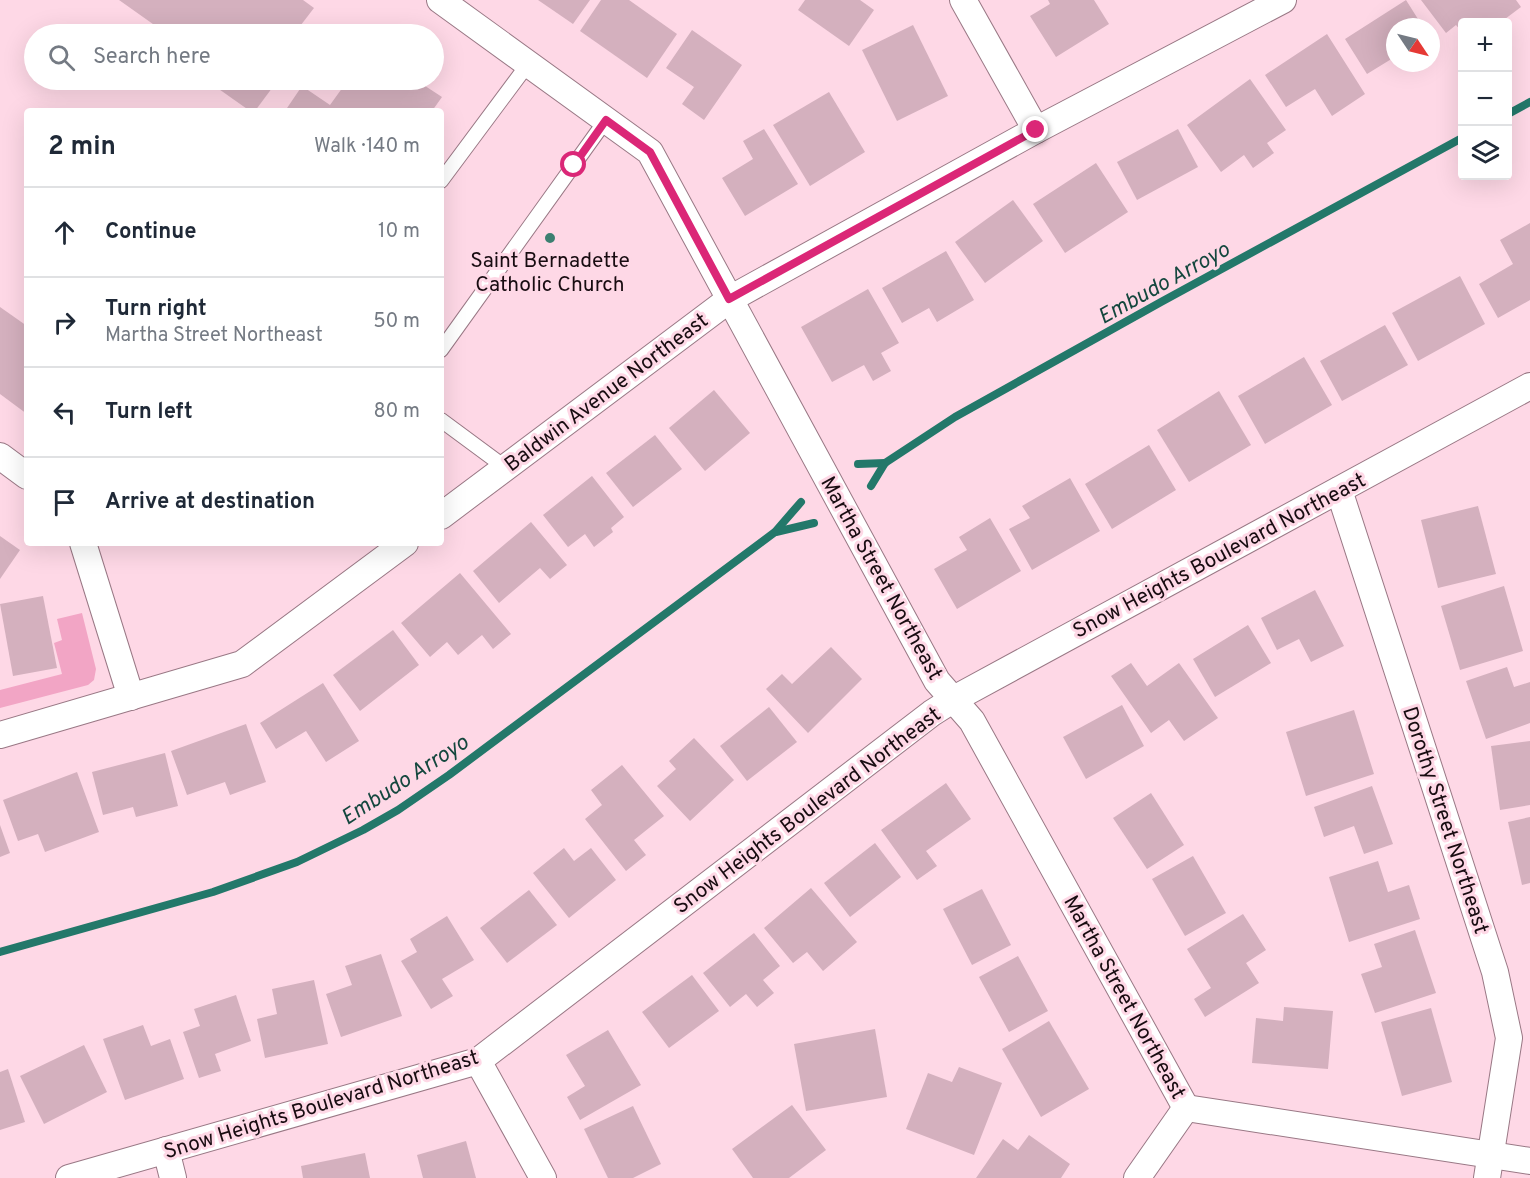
<!DOCTYPE html>
<html lang="en">
<head>
<meta charset="utf-8">
<style>
  body { margin:0; font-family:Overpass,sans-serif; background:#f2f2f3; color:#1f2937 }
  .controls { position:absolute; right:18px; top:18px; display:grid; overflow:hidden; border-radius:6px; box-shadow:0 6px 24px #0002 }
  .controls button { width:54px; height:54px; display:grid; place-items:center; padding:0; border:0; border-bottom:2px solid #e0e1e3; background:#fff; color:#1f2937; font:30px sans-serif }
  .compass { position:absolute; left:1386px; top:18px; width:54px; height:54px; border-radius:50%; background:#fff; box-shadow:0 6px 24px #0002; rotate:125deg }
  .stop { position:absolute; width:18px; height:18px; margin:-14px; border:4px solid #db2777; border-radius:50%; background:#fff }
  .stop.end { background:#db2777; border-color:#fff; box-shadow:0 2px 6px #0008 }
  .list { margin:0; padding:0; list-style:none }
  h2 { display:flex; justify-content:space-between; align-items:center; height:78px; margin:0; padding:0 24px; font-size:26px }
  h2 small { font-size:20px; font-weight:400; color:#747a83 }
  .list li { display:grid; grid-template-columns:39px 1fr auto; gap:18px; align-items:center; box-sizing:border-box; height:90px; padding:0 24px; border-top:2px solid #e0e1e3 }
  .list b { display:block; font-size:22px; white-space:nowrap }
  .list p { margin:0; font-size:20px; white-space:nowrap; color:#747a83 }
  .list em { font-size:20px; font-style:normal; color:#747a83 }
  .icon { flex:none; width:33px; height:33px; fill:none; stroke:currentColor; stroke-width:2; stroke-linecap:round; stroke-linejoin:round }
  .map { position:relative; flex:none; width:1530px; height:1178px; overflow:hidden }
  .search { position:absolute; background:#fff; box-shadow:0 6px 24px #0002; left:24px; top:24px; width:420px; height:66px; display:flex; align-items:center; gap:15px; box-sizing:border-box; padding:0 21px; border-radius:33px; color:#747a83; font-size:22px }
  .panel { position:absolute; background:#fff; box-shadow:0 6px 24px #0002; left:24px; top:108px; width:420px; height:438px; border-radius:6px }
  .map>svg:first-child { display:block }
  .green { fill:#f2a5c5 }
  .lines { fill:none; stroke-linecap:round; stroke-linejoin:round }
  .stream { stroke:#23786a; stroke-width:8 }
  .building { fill:#d4b0be }
  .service-casing { stroke:#997885; stroke-width:16 }
  .minor-casing { stroke:#997885; stroke-width:28 }
  .service { stroke:#fff; stroke-width:14 }
  .minor { stroke:#fff; stroke-width:26 }
  .route { stroke:#db2777; stroke-width:8 }
  .poi-dot { fill:#3c7f71; stroke:#fed8e6; stroke-width:2 }
  .labels { text-anchor:middle; stroke-width:6; stroke-linejoin:round; paint-order:stroke }
  .poi-label { font-size:21px; fill:#180c11; stroke:#fed8e6 }
  .street-label { font-size:21px; fill:#180c11; stroke:#fed8e6 }
  .water-label { font-size:22px; font-style:italic; fill:#14473e; stroke:#fed8e6 }
</style>
</head>
<body>
<div class="map">
<svg width="1530" height="1178" viewBox="0 0 1530 1178">
  <rect width="100%" height="100%" fill="#fed8e6"/>
  <polygon class="green" points="82,613 96,669 94,680 88,685 0,708 0,690 62,674 54,643 62,640 57,619"/>
  <g class="lines">
    <g class="stream">
      <polyline points="1508,114 1530,102"/>
      <polyline points="858,464 885,463"/>
      <polyline points="871,486 885,463 955,417 1161,302 1462,138"/>
      <polyline points="776,532 814,523"/>
      <polyline points="0,952 213,892 297,862 363,830 398,810 449,775 775,532 801,502"/>
    </g>
  </g>
  <g class="building">
    <polygon points="119,0 303,0 314,8 294,34 167,34"/>
    <polygon points="538,0 590,0 573,24"/>
    <polygon points="601,0 629,0 677,34 647,78 580,31"/>
    <polygon points="805,0 860,0 874,10 849,46 798,10"/>
    <polygon points="1048,0 1094,0 1109,24 1056,57 1030,16 1050,4"/>
    <polygon points="1406,0 1423,27 1395,27 1395,60 1393,58 1367,74 1345,39"/>
    <polygon points="1421,0 1516,0 1521,7 1501,22 1462,22 1462,32 1456,25 1446,33"/>
    <polygon points="913,25 948,96 897,121 862,50"/>
    <polygon points="692,30 742,65 704,120 682,104 694,87 666,68"/>
    <polygon points="1327,34 1365,94 1332,116 1315,89 1286,107 1265,75"/>
    <polygon points="1250,79 1286,130 1267,143 1274,153 1253,168 1244,155 1221,172 1187,125"/>
    <polygon points="206,80 278,80 255,111 250,111"/>
    <polygon points="348,80 416,80 442,97 432,111 285,111 302,86 330,105"/>
    <polygon points="829,92 865,152 810,186 773,125"/>
    <polygon points="764,129 798,184 745,216 722,178 753,159 743,141"/>
    <polygon points="1178,129 1198,167 1137,200 1117,162"/>
    <polygon points="1096,163 1128,212 1065,253 1033,204"/>
    <polygon points="1013,200 1043,241 985,283 955,242"/>
    <polygon points="1530,223 1530,300 1498,318 1479,284 1513,264 1500,240"/>
    <polygon points="946,251 974,300 937,322 929,308 902,323 882,288"/>
    <polygon points="1460,276 1485,324 1418,361 1392,313"/>
    <polygon points="868,289 899,343 881,353 891,371 873,381 864,365 832,382 801,327"/>
    <polygon points="0,307 27,326 27,414 0,394"/>
    <polygon points="1385,325 1408,365 1342,401 1320,361"/>
    <polygon points="1304,357 1332,405 1265,444 1238,396"/>
    <polygon points="714,390 750,433 705,471 669,428"/>
    <polygon points="1219,391 1251,445 1189,482 1157,430"/>
    <polygon points="655,435 682,469 633,507 606,473"/>
    <polygon points="1149,445 1176,490 1112,529 1085,484"/>
    <polygon points="592,476 624,517 611,528 613,532 594,547 585,534 568,547 543,515"/>
    <polygon points="1070,478 1100,531 1032,570 1009,529 1030,518 1022,506"/>
    <polygon points="1478,506 1496,574 1438,588 1421,520"/>
    <polygon points="990,518 1021,571 957,609 934,569 967,550 959,537"/>
    <polygon points="531,522 567,565 550,579 540,568 499,603 473,571"/>
    <polygon points="0,536 20,550 0,579"/>
    <polygon points="460,573 511,634 493,649 482,635 458,655 447,642 430,657 401,623"/>
    <polygon points="1504,586 1523,651 1460,670 1441,606"/>
    <polygon points="1315,590 1344,646 1311,662 1299,639 1277,650 1261,618"/>
    <polygon points="43,596 57,668 13,676 0,604"/>
    <polygon points="1248,625 1271,663 1215,697 1193,659"/>
    <polygon points="393,630 419,665 360,711 333,675"/>
    <polygon points="831,647 862,679 808,733 766,689 782,674 792,684"/>
    <polygon points="1131,663 1147,686 1179,663 1218,718 1184,741 1169,720 1151,733 1111,676"/>
    <polygon points="1507,667 1514,687 1530,682 1530,723 1486,739 1466,681"/>
    <polygon points="323,683 359,741 326,762 306,731 276,749 260,723"/>
    <polygon points="1122,705 1144,746 1086,779 1063,737"/>
    <polygon points="769,707 797,742 747,781 720,746"/>
    <polygon points="1354,710 1374,774 1306,796 1286,732"/>
    <polygon points="246,724 266,782 230,795 225,782 187,795 171,751"/>
    <polygon points="694,738 734,780 690,821 657,786 676,769 669,761"/>
    <polygon points="1530,741 1530,805 1500,810 1491,746"/>
    <polygon points="165,753 178,806 136,817 133,807 103,815 92,772"/>
    <polygon points="622,765 664,816 634,840 646,855 626,871 585,819 602,805 591,790"/>
    <polygon points="77,772 99,832 45,852 38,834 18,841 3,800"/>
    <polygon points="946,783 971,819 926,851 937,866 917,880 881,830"/>
    <polygon points="1372,786 1393,844 1364,854 1354,826 1324,837 1314,807"/>
    <polygon points="1151,793 1184,845 1147,869 1113,818"/>
    <polygon points="1530,817 1530,883 1522,885 1508,822"/>
    <polygon points="0,825 10,853 0,857"/>
    <polygon points="875,843 901,877 850,917 824,883"/>
    <polygon points="564,848 574,861 591,848 616,880 569,918 533,873"/>
    <polygon points="1193,856 1226,913 1185,936 1152,879"/>
    <polygon points="1378,861 1388,892 1409,885 1420,919 1349,942 1329,877"/>
    <polygon points="811,888 857,942 823,971 807,952 793,963 764,928"/>
    <polygon points="982,889 1011,945 972,965 943,909"/>
    <polygon points="529,890 557,925 507,963 480,928"/>
    <polygon points="1243,914 1266,950 1246,963 1259,983 1205,1017 1194,999 1211,988 1187,949"/>
    <polygon points="447,916 474,960 442,979 453,996 431,1009 401,961 417,952 410,939"/>
    <polygon points="1415,930 1436,993 1375,1013 1361,974 1382,967 1374,944"/>
    <polygon points="754,933 780,966 763,980 774,993 757,1007 746,994 730,1007 703,973"/>
    <polygon points="381,954 402,1016 341,1037 326,994 352,985 345,966"/>
    <polygon points="1018,956 1048,1011 1009,1032 979,977"/>
    <polygon points="692,975 719,1011 669,1048 642,1012"/>
    <polygon points="314,980 328,1044 265,1058 257,1019 277,1014 272,989"/>
    <polygon points="236,995 251,1041 215,1054 221,1071 199,1078 183,1032 200,1026 194,1009"/>
    <polygon points="1284,1007 1333,1011 1328,1069 1252,1063 1256,1018 1283,1021"/>
    <polygon points="1431,1008 1452,1082 1402,1096 1381,1022"/>
    <polygon points="1049,1021 1089,1089 1041,1117 1002,1049"/>
    <polygon points="143,1025 151,1046 170,1039 184,1079 125,1100 103,1039"/>
    <polygon points="875,1029 887,1097 806,1111 794,1044"/>
    <polygon points="608,1030 641,1085 580,1120 567,1097 585,1086 566,1055"/>
    <polygon points="84,1045 107,1092 44,1124 20,1076"/>
    <polygon points="959,1067 1002,1083 974,1155 906,1129 928,1073 952,1082"/>
    <polygon points="8,1069 25,1122 0,1130 0,1072"/>
    <polygon points="792,1105 826,1150 789,1178 753,1178 732,1149"/>
    <polygon points="633,1106 661,1164 633,1178 608,1178 584,1129"/>
    <polygon points="1029,1135 1070,1164 1061,1178 976,1178 1003,1139 1018,1150"/>
    <polygon points="466,1141 476,1178 423,1178 417,1155"/>
    <polygon points="365,1153 370,1178 303,1178 301,1166"/>
  </g>
  <g class="lines">
    <defs>
      <g id="service">
        <polyline points="441,181 528,64"/>
        <polyline points="441,350 606,120"/>
        <polyline points="441,420 506,468"/>
      </g>
      <g id="minor">
        <polyline points="440,0 650,152 937,681 972,721 1186,1108"/>
        <polyline points="963,0 1036,130"/>
        <polyline points="0,456 27,476"/>
        <polyline points="1339,490 1495,972 1509,1038 1487,1178"/>
        <polyline points="441,516 730,299 1036,130 1283,0"/>
        <polyline points="83,543 131,697"/>
        <polyline points="0,735 242,664 405,543"/>
        <polyline points="478,1061 543,1178"/>
        <polyline points="1186,1108 1530,1161"/>
        <polyline points="166,1150 173,1178"/>
        <polyline points="69,1178 478,1061 932,713 954,699 1530,386"/>
        <polyline points="1137,1178 1186,1108"/>
      </g>
    </defs>
    <use href="#service" class="service-casing"/>
    <use href="#minor" class="minor-casing"/>
    <use href="#service" class="service"/>
    <use href="#minor" class="minor"/>
  </g>
  <g class="lines">
    <polyline class="route" points="574,165 606,120 650,152 729,299 1036,130"/>
  </g>
  <circle class="poi-dot" cx="550" cy="238" r="6"/>
  <g class="labels">
    <g class="poi-label">
      <text x="550" y="267">Saint Bernadette<tspan x="550" dy="24">Catholic Church</tspan></text>
    </g>
    <g class="street-label">
      <text transform="translate(606 392) rotate(-37)" y="7">Baldwin Avenue Northeast</text>
      <text transform="translate(1219 555) rotate(-28)" y="7">Snow Heights Boulevard Northeast</text>
      <text transform="translate(882 578) rotate(61)" y="7">Martha Street Northeast</text>
      <text transform="translate(807 810) rotate(-37)" y="7">Snow Heights Boulevard Northeast</text>
      <text transform="translate(1446 820) rotate(72)" y="7">Dorothy Street Northeast</text>
      <text transform="translate(1125 997) rotate(61)" y="7">Martha Street Northeast</text>
      <text transform="translate(321 1104) rotate(-17)" y="7">Snow Heights Boulevard Northeast</text>
    </g>
    <g class="water-label">
      <text transform="translate(1163 282) rotate(-29)" y="8">Embudo Arroyo</text>
      <text transform="translate(404 779) rotate(-33)" y="8">Embudo Arroyo</text>
    </g>
  </g>
</svg>
<div class="controls">
<button>+</button>
<button>−</button>
<button><svg class="icon" aria-label="layers" viewBox="0 0 24 24"><path d="M12 4l9 5-9 5-9-5zM3 14l9 5 9-5"/></svg></button>
</div>
<svg class="compass" viewBox="-18 -18 36 36"><path d="M0-13l5 13h-10z" fill="#e53935"/><path d="M0 13l5-13h-10z" fill="#747a83"/></svg>
<div class="stop" style="left:574px;top:165px"></div>
<div class="stop end" style="left:1036px;top:130px"></div>
<div class="search"><svg class="icon" aria-label="search" viewBox="0 0 24 24"><circle cx="10" cy="10" r="6"/><path d="M15 15l6 6"/></svg>Search here</div>
<section class="panel">
<h2>2 min<small>Walk · 140 m</small></h2>
<ul class="list">
<li><svg class="icon" aria-label="ahead" viewBox="0 0 24 24"><path d="M12 20V5M6 11l6-6 6 6"/></svg><div><b>Continue</b></div><em>10 m</em></li>
<li><svg class="icon" aria-label="right" viewBox="0 0 24 24"><path d="M7 20v-9h11M14 6l5 5-5 5"/></svg><div><b>Turn right</b><p>Martha Street Northeast</p></div><em>50 m</em></li>
<li><svg class="icon" aria-label="left" viewBox="0 0 24 24"><path d="M17 20v-9H6M10 6l-5 5 5 5"/></svg><div><b>Turn left</b></div><em>80 m</em></li>
<li><svg class="icon" aria-label="arrive" viewBox="0 0 24 24"><path d="M6 21V4h12l-3 4 3 4H6"/></svg><div><b>Arrive at destination</b></div></li>
</ul>
</section>
</div>
</body>
</html>
